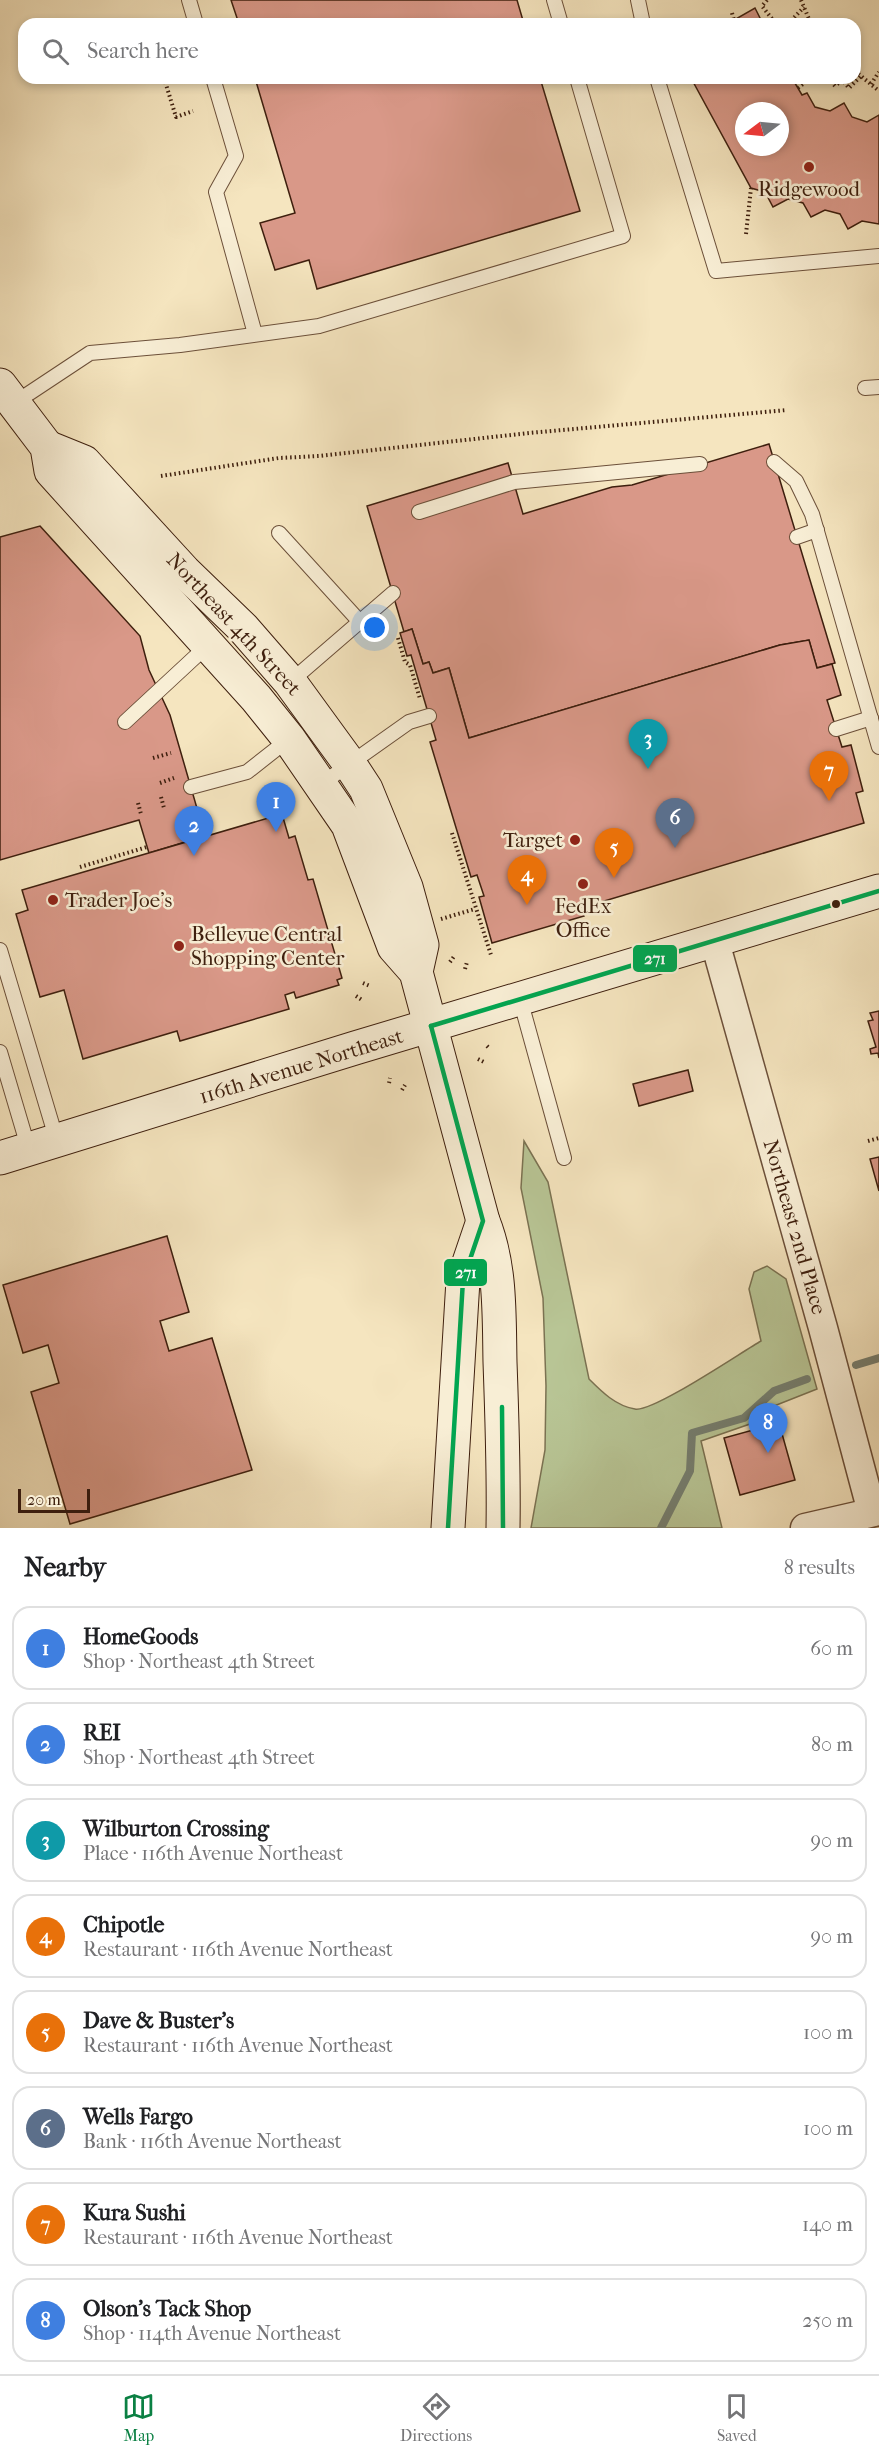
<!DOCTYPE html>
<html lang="en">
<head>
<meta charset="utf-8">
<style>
  body { margin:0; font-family:"IM FELL French Canon",serif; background:#f2f2f2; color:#202124 }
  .compass { position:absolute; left:735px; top:102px; width:54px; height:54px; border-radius:50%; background:#fff; box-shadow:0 3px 9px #0003; rotate:254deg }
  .scale { position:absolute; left:18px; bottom:15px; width:72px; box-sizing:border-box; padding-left:6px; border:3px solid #3e1f0e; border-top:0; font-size:16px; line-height:21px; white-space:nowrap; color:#3e1f0e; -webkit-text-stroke:4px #f8eed5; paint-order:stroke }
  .you { position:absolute; left:375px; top:628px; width:21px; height:21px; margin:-15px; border:4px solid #fff; border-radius:50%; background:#1a73e8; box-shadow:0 0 0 9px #1a73e833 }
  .badge { display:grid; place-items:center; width:39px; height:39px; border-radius:50%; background:#0b8043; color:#fff; font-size:20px; font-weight:700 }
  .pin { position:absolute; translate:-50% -50px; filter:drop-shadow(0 2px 3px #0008) }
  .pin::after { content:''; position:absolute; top:32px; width:21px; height:18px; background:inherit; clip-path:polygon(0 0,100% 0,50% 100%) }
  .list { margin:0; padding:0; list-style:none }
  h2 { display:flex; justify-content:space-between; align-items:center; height:78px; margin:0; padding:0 24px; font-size:26px }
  h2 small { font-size:20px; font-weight:400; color:#757577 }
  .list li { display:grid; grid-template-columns:39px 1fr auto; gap:18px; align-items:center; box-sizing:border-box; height:84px; margin:0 12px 12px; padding:0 12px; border:2px solid #e0e0e0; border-radius:18px }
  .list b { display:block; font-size:22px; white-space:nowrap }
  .list p { margin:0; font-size:20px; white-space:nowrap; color:#757577 }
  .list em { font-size:20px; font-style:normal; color:#757577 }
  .icon { flex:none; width:33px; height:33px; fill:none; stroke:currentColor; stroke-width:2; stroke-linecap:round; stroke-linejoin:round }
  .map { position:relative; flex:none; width:879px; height:1528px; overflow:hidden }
  .search { position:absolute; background:#fff; box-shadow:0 3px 9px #0003; left:18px; right:18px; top:18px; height:66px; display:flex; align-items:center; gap:15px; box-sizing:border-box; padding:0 21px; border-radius:18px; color:#757577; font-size:22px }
  .sheet { height:846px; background:#fff }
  nav { display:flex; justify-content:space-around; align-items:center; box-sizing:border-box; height:84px; border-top:2px solid #e0e0e0; background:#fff; font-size:16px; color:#757577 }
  nav a { display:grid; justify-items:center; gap:3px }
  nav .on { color:#0b8043 }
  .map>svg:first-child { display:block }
  .green { fill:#b8c595; stroke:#7b7252; stroke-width:1.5 }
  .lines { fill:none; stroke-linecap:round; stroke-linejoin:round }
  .stream { stroke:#767f70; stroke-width:8 }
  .building { fill:#d99888; stroke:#3e1f0e; stroke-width:1.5; fill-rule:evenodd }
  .service-casing { stroke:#6c503a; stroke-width:16 }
  .minor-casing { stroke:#6c503a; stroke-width:31 }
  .secondary-casing { stroke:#3e1f0e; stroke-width:35 }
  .path { stroke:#3e1f0e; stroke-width:4; stroke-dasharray:1.5 3; stroke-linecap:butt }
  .service { stroke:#f8eed5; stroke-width:14 }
  .minor { stroke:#f8eed5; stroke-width:28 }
  .secondary { stroke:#f8eed5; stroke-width:33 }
  .bus-1-casing { stroke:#f8eed5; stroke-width:9 }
  .bus-1 { stroke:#00a651; stroke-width:4.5 }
  .poi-dot { fill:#8f2418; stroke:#f8eed5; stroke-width:2 }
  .bus-dot { fill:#3e1f0e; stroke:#f8eed5; stroke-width:2 }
  .labels { text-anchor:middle; stroke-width:5; stroke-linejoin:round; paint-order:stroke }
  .poi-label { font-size:21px; fill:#3e1f0e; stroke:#f8eed5 }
  .street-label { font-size:21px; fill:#3e1f0e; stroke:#f8eed5 }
  .line-badge { stroke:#f8eed5; stroke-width:2 }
  .badge-label { font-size:16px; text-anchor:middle; font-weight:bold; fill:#fff }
</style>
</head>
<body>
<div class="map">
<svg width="879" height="1528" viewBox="0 0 879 1528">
  <rect width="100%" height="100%" fill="#f5e5bf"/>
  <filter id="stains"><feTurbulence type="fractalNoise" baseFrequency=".00333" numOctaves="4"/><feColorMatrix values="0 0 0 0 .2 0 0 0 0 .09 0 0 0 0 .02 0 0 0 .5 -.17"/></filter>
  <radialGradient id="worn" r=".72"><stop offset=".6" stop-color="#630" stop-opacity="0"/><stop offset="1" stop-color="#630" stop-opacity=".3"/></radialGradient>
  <path class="green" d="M524,1141L548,1182L589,1379C602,1392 616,1406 635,1409C652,1413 740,1353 761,1341L749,1289L754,1272L767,1266L786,1279L817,1389L774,1406L776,1415L701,1441L722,1528H531L545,1450L546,1386L543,1298L521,1188Z"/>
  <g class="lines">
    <g class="stream">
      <polyline points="856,1365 879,1358"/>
      <polyline points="661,1528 690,1471 692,1433 744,1418 774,1391 807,1379"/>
    </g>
  </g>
  <g class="building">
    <polygon points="231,0 517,0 524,24 239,24"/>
    <polygon points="755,8 763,24 727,24"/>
    <polygon points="255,78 540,78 580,211 317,289 309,260 275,270 260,223 295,213"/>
    <path d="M691,78H792L802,95L807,93L815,107L830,111L844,103L852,117L867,122L879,115V224L862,221L848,229L840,214L825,210L811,217L803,203L788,199L773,207L765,192L751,188ZM744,111H780V147H744Z"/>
    <polygon points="769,444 835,663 817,668 809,640 780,645 469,738 449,668 433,673 429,662 423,664 412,629 404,632 367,506 508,463 523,514 612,487 632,485"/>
    <polygon points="40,526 140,636 149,670 170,715 205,836 149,853 139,820 0,860 0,537"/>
    <polygon points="412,629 423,664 429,662 433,673 449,668 469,738 780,645 809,640 817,668 832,664 841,695 827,700 842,747 851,745 863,791 856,793 864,823 581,908 584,916 492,943 479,897 484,896 477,875 471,877 430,742 436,740 429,716 411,655 407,656 400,633"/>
    <polygon points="282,814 289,838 295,836 308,880 313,879 342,978 337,980 339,985 296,998 294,992 285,995 289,1009 180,1041 177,1031 83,1059 64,990 40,997 16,914 28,910 22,890"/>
    <polygon points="879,1011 879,1058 878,1053 871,1054 870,1049 876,1047 868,1021 873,1020 870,1013"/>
    <polygon points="688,1070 693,1091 639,1106 633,1084"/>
    <polygon points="879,1157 879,1191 870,1159"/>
    <polygon points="167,1236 189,1312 160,1321 169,1351 212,1338 252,1470 70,1524 31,1392 59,1383 48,1345 23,1353 3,1285"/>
    <polygon points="779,1423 795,1480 740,1495 724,1438"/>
  </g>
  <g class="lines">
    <defs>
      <g id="service">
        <polyline points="189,0 196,24"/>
        <polyline points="554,0 561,24"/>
        <polyline points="638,0 643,24"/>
        <polyline points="213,78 236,156 216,192 255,334"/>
        <polyline points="657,78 716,271 879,256"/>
        <polyline points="865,388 879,387"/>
        <polyline points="13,404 90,353 180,345 319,326 623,236 577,78"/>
        <polyline points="774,462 796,481 812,514 879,747"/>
        <polyline points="419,512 514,482 700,464"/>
        <polyline points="279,533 360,622"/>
        <polyline points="797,537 817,530"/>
        <polyline points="290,682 393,593"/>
        <polyline points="125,722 208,645"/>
        <polyline points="836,729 871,718"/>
        <polyline points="320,785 409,722 429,716"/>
        <polyline points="191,787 247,772 289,739"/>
        <polyline points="0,950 57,1141"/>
        <polyline points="520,999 564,1158"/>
        <polyline points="0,1052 29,1150"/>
      </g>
      <g id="minor">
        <polyline points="715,942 823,1328 872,1512"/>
        <polyline points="805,1528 879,1511"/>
      </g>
      <g id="secondary">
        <path d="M0,385L47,447L51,471L256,698L289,739L348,825L394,947L416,972L483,1221C501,1266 499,1314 500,1362C502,1417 504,1472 503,1528"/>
        <polyline points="47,447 84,462 184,571 243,628 290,682 349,763 366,789 406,887 422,945 416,972"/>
        <polyline points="0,1158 355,1048 879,891"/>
        <polyline points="448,1528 463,1280 483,1221"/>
      </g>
    </defs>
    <use href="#service" class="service-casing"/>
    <use href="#minor" class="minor-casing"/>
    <use href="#secondary" class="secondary-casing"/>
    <g class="path">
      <polyline points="767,0 762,6 776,24"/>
      <polyline points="801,0 811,24"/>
      <polyline points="732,13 734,20"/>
      <polyline points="788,24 804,7"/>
      <polyline points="855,60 855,61"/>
      <polyline points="855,71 879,91"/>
      <polyline points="164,78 176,117 193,111"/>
      <polyline points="818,78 822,83 827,78"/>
      <polyline points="828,78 835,86 842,80 849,88 861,76"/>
      <polyline points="871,84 879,72"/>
      <polyline points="798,88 810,78"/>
      <polyline points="746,234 751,188"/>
      <polyline points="161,476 279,458 319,456 529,433 787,410"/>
      <polyline points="398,638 405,662 410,665 420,699"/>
      <polyline points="153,758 171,753"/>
      <polyline points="160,783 174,778"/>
      <polyline points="161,797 164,808"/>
      <polyline points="138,803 141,814"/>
      <polyline points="452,833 491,955"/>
      <polyline points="80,867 147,847"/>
      <polyline points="441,919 475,909"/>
      <polyline points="450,962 455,955"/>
      <polyline points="465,969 467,962"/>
      <polyline points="363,983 370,986"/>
      <polyline points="356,996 362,1000"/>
      <polyline points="487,1046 490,1049"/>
      <polyline points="478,1059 484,1062"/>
      <polyline points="389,1083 390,1078"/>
      <polyline points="402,1090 405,1085"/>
      <polyline points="868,1141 879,1138"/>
    </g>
    <use href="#service" class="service"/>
    <use href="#minor" class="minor"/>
    <use href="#secondary" class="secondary"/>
    <defs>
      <g id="bus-1">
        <polyline points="431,1026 483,1221 463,1280 448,1528"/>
        <polyline points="431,1026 879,891"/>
        <polyline points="502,1407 503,1528"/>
      </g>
    </defs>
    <use href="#bus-1" class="bus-1-casing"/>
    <use href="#bus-1" class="bus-1"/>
  </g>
  <g class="poi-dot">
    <circle cx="809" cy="167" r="6"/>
    <circle cx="575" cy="840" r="6"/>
    <circle cx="583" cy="884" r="6"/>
    <circle cx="53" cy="900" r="6"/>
    <circle cx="179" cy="946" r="6"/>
  </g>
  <circle class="bus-dot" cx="836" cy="904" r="5"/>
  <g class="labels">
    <g class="poi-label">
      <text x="809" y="196">Ridgewood</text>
      <text x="563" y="847" text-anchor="end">Target</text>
      <text x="65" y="907" text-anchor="start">Trader Joe's</text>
      <text x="583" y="913">FedEx<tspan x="583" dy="24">Office</tspan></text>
      <text x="191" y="941" text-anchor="start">Bellevue Central<tspan x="191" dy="24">Shopping Center</tspan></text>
    </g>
    <g class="street-label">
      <text transform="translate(234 624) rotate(47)" y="7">Northeast 4th Street</text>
      <text transform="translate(301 1066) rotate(-17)" y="7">116th Avenue Northeast</text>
      <text transform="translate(795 1227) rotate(74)" y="7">Northeast 2nd Place</text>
    </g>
  </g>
  <g class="line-badge">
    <rect x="632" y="944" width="46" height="29" rx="6" fill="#00a651"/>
    <rect x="443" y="1258" width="45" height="29" rx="6" fill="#00a651"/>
  </g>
  <g class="badge-label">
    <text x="655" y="964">271</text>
    <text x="466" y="1278">271</text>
  </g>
  <rect width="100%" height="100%" filter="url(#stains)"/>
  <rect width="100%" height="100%" fill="url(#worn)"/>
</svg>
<svg class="compass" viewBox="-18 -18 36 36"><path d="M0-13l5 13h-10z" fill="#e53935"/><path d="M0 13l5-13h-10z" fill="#757577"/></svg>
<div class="scale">20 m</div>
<div class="you"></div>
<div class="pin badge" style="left:276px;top:832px;background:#3f7fe0">1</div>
<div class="pin badge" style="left:194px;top:856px;background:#3f7fe0">2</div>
<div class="pin badge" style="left:648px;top:769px;background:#0f9aa8">3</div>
<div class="pin badge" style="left:527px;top:905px;background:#e8710a">4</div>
<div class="pin badge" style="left:614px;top:878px;background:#e8710a">5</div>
<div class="pin badge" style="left:675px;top:848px;background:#5c6f8a">6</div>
<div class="pin badge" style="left:829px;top:801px;background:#e8710a">7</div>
<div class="pin badge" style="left:768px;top:1453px;background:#3f7fe0">8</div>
<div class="search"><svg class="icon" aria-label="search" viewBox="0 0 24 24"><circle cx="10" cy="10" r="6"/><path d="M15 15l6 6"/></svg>Search here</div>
</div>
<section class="sheet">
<h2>Nearby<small>8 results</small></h2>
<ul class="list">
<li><span class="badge" style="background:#3f7fe0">1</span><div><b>HomeGoods</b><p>Shop · Northeast 4th Street</p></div><em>60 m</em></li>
<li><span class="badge" style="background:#3f7fe0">2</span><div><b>REI</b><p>Shop · Northeast 4th Street</p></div><em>80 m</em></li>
<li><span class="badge" style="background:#0f9aa8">3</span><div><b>Wilburton Crossing</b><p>Place · 116th Avenue Northeast</p></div><em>90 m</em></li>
<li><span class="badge" style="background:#e8710a">4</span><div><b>Chipotle</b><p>Restaurant · 116th Avenue Northeast</p></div><em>90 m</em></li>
<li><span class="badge" style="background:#e8710a">5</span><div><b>Dave &amp; Buster's</b><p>Restaurant · 116th Avenue Northeast</p></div><em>100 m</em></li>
<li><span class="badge" style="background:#5c6f8a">6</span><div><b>Wells Fargo</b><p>Bank · 116th Avenue Northeast</p></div><em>100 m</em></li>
<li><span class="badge" style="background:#e8710a">7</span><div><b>Kura Sushi</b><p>Restaurant · 116th Avenue Northeast</p></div><em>140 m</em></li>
<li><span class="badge" style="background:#3f7fe0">8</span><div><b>Olson's Tack Shop</b><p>Shop · 114th Avenue Northeast</p></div><em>250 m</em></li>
</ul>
</section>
<nav>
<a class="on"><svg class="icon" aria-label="map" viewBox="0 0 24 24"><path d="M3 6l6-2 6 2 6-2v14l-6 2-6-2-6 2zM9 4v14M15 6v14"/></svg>Map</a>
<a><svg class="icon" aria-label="directions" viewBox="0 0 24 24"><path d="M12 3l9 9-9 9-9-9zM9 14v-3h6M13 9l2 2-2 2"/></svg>Directions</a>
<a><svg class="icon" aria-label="saved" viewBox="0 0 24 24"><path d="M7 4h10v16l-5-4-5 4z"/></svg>Saved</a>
</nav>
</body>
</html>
